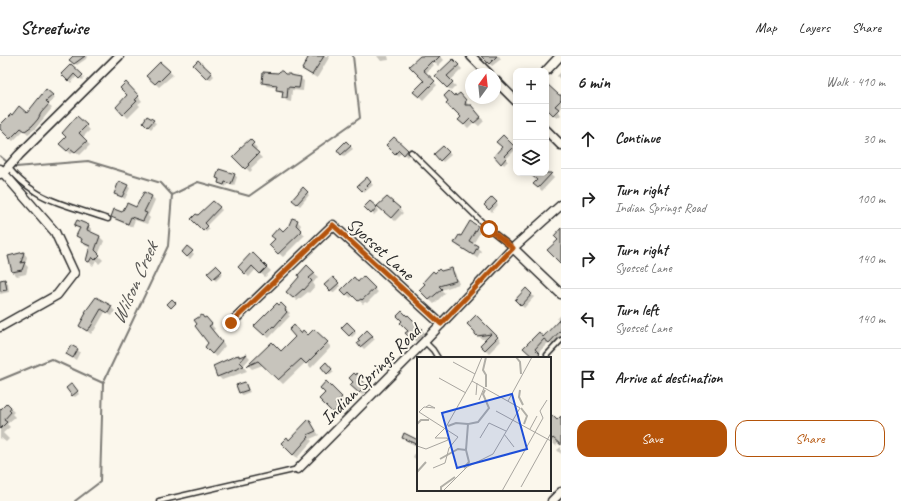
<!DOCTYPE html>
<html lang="en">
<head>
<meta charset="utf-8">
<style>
  body { margin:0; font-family:Caveat,sans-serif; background:#f6f6f6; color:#222 }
  .controls { position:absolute; right:12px; top:12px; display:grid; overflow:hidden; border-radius:8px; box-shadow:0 2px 10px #0003 }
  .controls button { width:36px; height:36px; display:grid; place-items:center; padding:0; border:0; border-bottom:1px solid #e0e0e0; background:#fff; color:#222; font:20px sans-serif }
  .compass { position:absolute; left:465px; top:12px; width:36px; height:36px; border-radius:50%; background:#fff; box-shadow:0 2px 10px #0003; rotate:15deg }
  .stop { position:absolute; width:12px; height:12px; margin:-9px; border:3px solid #b45309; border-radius:50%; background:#fff }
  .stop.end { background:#b45309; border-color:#fff; box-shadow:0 1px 4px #0008 }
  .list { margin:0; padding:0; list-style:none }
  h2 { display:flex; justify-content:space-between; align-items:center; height:52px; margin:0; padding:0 16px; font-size:17px }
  h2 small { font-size:13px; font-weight:400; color:#767676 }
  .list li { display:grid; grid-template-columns:26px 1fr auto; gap:12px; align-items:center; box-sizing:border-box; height:60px; padding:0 16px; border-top:1px solid #e0e0e0 }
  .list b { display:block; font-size:15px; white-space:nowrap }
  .list p { margin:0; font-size:13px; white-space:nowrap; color:#767676 }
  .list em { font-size:13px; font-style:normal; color:#767676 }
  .actions { display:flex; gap:8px; padding:12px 16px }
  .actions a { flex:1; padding:9px 0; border:1px solid #b45309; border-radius:12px; text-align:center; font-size:14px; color:#b45309 }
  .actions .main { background:#b45309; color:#fff }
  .icon { flex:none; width:22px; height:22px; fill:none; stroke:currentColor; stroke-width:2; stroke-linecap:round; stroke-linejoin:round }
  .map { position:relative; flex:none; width:561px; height:445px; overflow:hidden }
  header { display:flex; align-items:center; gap:24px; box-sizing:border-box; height:56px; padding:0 20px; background:#fff; border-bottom:1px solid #e0e0e0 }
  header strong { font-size:19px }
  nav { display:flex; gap:22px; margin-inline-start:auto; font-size:14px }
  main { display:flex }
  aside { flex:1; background:#fff }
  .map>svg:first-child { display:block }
  .shadow { fill:#0003 }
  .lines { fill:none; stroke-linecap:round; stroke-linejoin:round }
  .stream { stroke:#7b7a75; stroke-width:2 }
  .building { fill:#c7c4bc; stroke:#2b2b2b }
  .lane-casing { stroke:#2b2b2b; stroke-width:7 }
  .street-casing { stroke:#2b2b2b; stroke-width:11 }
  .lane { stroke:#fbf7ec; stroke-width:4 }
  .street { stroke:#fbf7ec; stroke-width:8 }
  .route { stroke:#b45309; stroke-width:5 }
  .labels { text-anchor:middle; stroke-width:4; stroke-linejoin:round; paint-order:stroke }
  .street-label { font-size:19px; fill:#2b2b2b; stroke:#fbf7ec }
  .water-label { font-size:20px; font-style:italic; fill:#5a5956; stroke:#fbf7ec }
  .inset-river { fill:none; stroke:#b1afa7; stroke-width:2 }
  .inset-road { fill:none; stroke:#a8a59f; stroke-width:1 }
  .view { fill:#1d4ed8; fill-opacity:0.15; stroke:#1d4ed8; stroke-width:2 }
  .inset-edge { fill:none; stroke:#2b2b2b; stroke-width:2 }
</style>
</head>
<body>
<header>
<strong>Streetwise</strong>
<nav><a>Map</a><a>Layers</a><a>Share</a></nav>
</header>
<main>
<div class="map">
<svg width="561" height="445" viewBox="0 0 561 445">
  <rect width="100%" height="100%" fill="#fbf7ec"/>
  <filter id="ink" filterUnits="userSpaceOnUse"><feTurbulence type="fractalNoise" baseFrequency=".025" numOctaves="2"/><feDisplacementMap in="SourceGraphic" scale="8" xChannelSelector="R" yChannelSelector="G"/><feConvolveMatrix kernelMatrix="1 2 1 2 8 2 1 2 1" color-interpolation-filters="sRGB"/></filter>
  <g filter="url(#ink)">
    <g class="shadow">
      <polygon points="74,0 87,0 86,3 77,9 71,4"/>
      <polygon points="311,0 330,0 317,22 307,16"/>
      <polygon points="377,0 388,0 389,4 381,5"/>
      <polygon points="421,0 426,0 434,9 425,18 437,29 423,44 415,36 426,25 411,10"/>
      <polygon points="431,0 440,0 444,4 438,10 430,1"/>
      <polygon points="482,0 499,0 501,3 492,10"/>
      <polygon points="453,4 462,13 450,25 456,30 451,35 437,20"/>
      <polygon points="198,5 214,20 210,24 194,9"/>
      <polygon points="160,7 173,19 159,31 147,20"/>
      <polygon points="71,9 84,22 82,24 77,20 71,27 62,18"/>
      <polygon points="561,16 561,24 557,20"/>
      <polygon points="285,19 300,22 304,25 303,35 292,34 291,46 287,45 283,41 283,37 281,37 277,33 277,32 267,30 263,26"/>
      <polygon points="126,27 142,45 138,48 140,50 128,62 117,51 128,39"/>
      <polygon points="546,32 561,43 561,51 558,54 561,59 557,62 546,51"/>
      <polygon points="47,34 55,42 48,49 52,52 35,73 28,78 24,74 13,85 0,72 0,70 19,52 27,58"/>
      <polygon points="454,41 464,42 469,50 474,54 484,65 479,70 474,66 468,72 460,64 462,61 453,53 448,47"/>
      <polygon points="78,61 90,74 82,82 90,89 80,99 75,95 71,98 60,88 67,81"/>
      <polygon points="148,62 156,67 151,73 144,66"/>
      <polygon points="503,81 516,93 506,103 508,105 504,109 496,100 503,91"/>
      <polygon points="394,82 410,97 407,101 402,96 398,100 387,89"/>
      <polygon points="249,84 257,92 255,95 262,102 251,112 252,114 250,116 235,101"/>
      <polygon points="346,86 353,93 344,100 338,94"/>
      <polygon points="443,91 451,99 443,106 435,98"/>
      <polygon points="546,114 554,122 542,135 535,128 538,124 530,117 546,117"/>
      <polygon points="234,119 237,121 234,130 227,128 226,131 222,129 217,122"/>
      <polygon points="367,123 373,129 365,136 359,130"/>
      <polygon points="127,130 130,132 125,143 115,137"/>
      <polygon points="303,133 309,139 300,150 293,144"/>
      <polygon points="151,140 155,144 148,160 150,162 147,168 135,164 132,171 116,164 112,160 137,152"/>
      <polygon points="492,143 498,149 492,156 485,149"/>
      <polygon points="213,146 222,154 206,170 210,173 206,176 193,163 198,161"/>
      <polygon points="370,146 379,154 374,159 366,151"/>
      <polygon points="399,153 403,157 395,165 382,154"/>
      <polygon points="297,165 301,169 299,173 305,179 283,201 270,189"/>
      <polygon points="76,170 88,170 92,173 91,177 100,181 104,185 98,199 103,204 99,208 96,204 93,210 88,205 91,192 86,190 77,180 80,174"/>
      <polygon points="477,171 481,175 473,188 481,195 477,202 459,191 455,187 461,181"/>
      <polygon points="187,191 194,198 190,203 183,196"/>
      <polygon points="24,197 27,201 25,208 28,211 26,218 17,220 13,216"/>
      <polygon points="252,198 271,215 265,221 256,213 249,221 239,211"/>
      <polygon points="216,210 223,218 216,225 208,217"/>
      <polygon points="307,211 318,221 313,227 315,230 309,237 308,236 297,245 288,236"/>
      <polygon points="451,214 455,217 459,228 441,234 445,237 434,248 420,234 441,216"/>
      <polygon points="333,222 340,230 333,237 326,229"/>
      <polygon points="363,222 378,236 367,247 365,246 363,248 353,239 351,242 342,234 358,227"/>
      <polygon points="5,224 8,227 9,236 0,238 0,225"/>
      <polygon points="526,233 534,241 524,252 516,244"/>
      <polygon points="96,242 111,251 115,255 112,260 105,256 94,275 93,275 91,278 80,270"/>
      <polygon points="281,249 290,257 288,259 290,260 269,282 256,270"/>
      <polygon points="561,259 561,282 553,290 549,286 538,297 543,302 535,302 525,292 543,282 559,265 557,263"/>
      <polygon points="408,260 425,277 416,286 407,277 409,275 407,261"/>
      <polygon points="476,261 501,285 489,297 481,289 488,283 482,283 476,278"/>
      <polygon points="206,262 215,273 212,275 225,290 216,301 206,291 210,287 204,263"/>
      <polygon points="347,268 356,277 352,281 342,272"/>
      <polygon points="314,274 331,291 311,312 306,306 283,328 263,309 252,313 248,309 272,287 281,296 301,278 308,280"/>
      <polygon points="367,275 375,283 364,293 358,287"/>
      <polygon points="77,294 80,296 76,304 67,298"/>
      <polygon points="247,299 250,302 243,310 247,315 222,324 218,320 240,302"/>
      <polygon points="326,308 334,316 330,319 322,311"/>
      <polygon points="357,319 369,332 362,339 352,329 355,326"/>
      <polygon points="245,327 250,336 242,339 237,330"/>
      <polygon points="326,327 345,346 338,353 341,356 337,360 320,343 327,337"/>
      <polygon points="74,331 79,338 75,341 72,339"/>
      <polygon points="7,349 14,356 12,358 15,361 7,368 10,371 3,377 9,383 6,386 1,382 0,383 0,356"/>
      <polygon points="561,361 561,388 559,386 556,390 550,384 550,365 557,365"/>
      <polygon points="309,365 319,379 310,383 312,385 297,402 282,387 289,385"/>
      <polygon points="418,381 418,391 407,385 403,382 417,384"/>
      <polygon points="418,391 418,405 413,401"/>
      <polygon points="561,391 561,398 557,394"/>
    </g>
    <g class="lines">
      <g class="stream">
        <polyline points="0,100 6,105"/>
        <polyline points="16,111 88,105 161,127 172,139"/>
        <polyline points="0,324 51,303 103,327"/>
        <polyline points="75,445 100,426 103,327 168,190 172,139 198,126 249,140 360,62 353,0"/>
      </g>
    </g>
    <g class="building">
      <polygon points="73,0 85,0 74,8 69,4"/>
      <polygon points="309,0 324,0 312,19 302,13"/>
      <polygon points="420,0 440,0 434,6 432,5 423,14 435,25 419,41 413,36 424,25 409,10"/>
      <polygon points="481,0 497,0 489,8"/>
      <polygon points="453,3 459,9 447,20 453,26 447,32 435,20"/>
      <polygon points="198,4 212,17 207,23 193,9"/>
      <polygon points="160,6 170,15 160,25 159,24 155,28 146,20"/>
      <polygon points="71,8 83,19 79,23 74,18 68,25 61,18"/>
      <polygon points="280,15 282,15 285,18 290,18 290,19 301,21 299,32 288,31 287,42 282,42 283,35 276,34 277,29 262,27 263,16 278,17"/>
      <polygon points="126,26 139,40 135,44 137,45 123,59 116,51 127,39 120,32"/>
      <polygon points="546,27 559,39 561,39 561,44 555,50 559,53 553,59 546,52"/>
      <polygon points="46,33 53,39 46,45 49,48 41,57 38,63 32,70 25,75 21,72 10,83 0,73 0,69 11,58 12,59 19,50 27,57"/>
      <polygon points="449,35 454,40 455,38 456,40 460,37 466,44 465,49 471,49 481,61 474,67 470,63 464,69 458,64 461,61 453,53 452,54 446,47 448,45 444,40"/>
      <polygon points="77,60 87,69 79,77 87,85 75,96 70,92 67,95 59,88 66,81 62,77"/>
      <polygon points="147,60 154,64 148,71 143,66"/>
      <polygon points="503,79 514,90 504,100 506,102 501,108 494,100 502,91 496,86"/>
      <polygon points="394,81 408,94 404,99 399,94 395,98 386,89"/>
      <polygon points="250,83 254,87 251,90 259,97 248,108 249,109 245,113 233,101 240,94 239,93"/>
      <polygon points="346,85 351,90 341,99 337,94"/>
      <polygon points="443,90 449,96 440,105 434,98"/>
      <polygon points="219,113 235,118 231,128 225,126 224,129 218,127 219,123 216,122"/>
      <polygon points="529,117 552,117 538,132 533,128 537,124"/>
      <polygon points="367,121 371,126 362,135 357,130"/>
      <polygon points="119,125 128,129 122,141 114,138"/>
      <polygon points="303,131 308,136 297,148 292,144"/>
      <polygon points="144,136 152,140 144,156 147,157 143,165 131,161 128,168 111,161 114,153 122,156 127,147 136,151"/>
      <polygon points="387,141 400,152 391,162 377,150"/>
      <polygon points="492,141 497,146 489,154 484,149"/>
      <polygon points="213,145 220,151 205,167 208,170 203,175 191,163 196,158 198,159"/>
      <polygon points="370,145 377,151 371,158 364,151"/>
      <polygon points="292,162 298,164 296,169 302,175 278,198 269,189 275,183 271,180 279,171 283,175 289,169"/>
      <polygon points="77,164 89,169 87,174 100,180 95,194 100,199 95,204 92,201 89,206 86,205 90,190 81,186 82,183 76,180 80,172 74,170"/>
      <polygon points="470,165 478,170 469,185 478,190 473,199 454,187 459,179 461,180"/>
      <polygon points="561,172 561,208 547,194 558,184 554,180"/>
      <polygon points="187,190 193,195 187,201 182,196"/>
      <polygon points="24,196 21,207 25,206 22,214 12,216 8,200"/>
      <polygon points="252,196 267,211 260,218 252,210 245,218 238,211"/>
      <polygon points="216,209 222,215 213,223 207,217"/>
      <polygon points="307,209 315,217 309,222 312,225 304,234 303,233 293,242 286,236 299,221 298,219"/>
      <polygon points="452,212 456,225 439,230 442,233 429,244 419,234 425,228 423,226 433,215 435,217 439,213 441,215"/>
      <polygon points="363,220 375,232 362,244 361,243 358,245 349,236 346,239 341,234 354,221 358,226"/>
      <polygon points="333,221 339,227 330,235 324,229"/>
      <polygon points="5,223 7,234 0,235 0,224"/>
      <polygon points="526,232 532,238 521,250 515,244"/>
      <polygon points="96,241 112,250 108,257 101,253 90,272 89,272 87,275 79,270 86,257 85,256"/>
      <polygon points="172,243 176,247 171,252 167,248"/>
      <polygon points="277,247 279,249 281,247 286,252 285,254 287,256 274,271 273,270 264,279 254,270"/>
      <polygon points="402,255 407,260 408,259 422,273 411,283 405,277 408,275 400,267 402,265 397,260"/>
      <polygon points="202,259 204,262 206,261 212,268 209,270 222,286 212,298 205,291 208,287 195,270 197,268 194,264"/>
      <polygon points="476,259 498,281 485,294 480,289 491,278 477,280 475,278 475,276 467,268"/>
      <polygon points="561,262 561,274 549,287 544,283 535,293 540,298 536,302 534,302 523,292 539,276 543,281"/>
      <polygon points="347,266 355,274 349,280 341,272"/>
      <polygon points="294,269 301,277 303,274 308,279 314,273 328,286 306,308 301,303 278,324 258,305 247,310 272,286 281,295 295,281 289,274"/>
      <polygon points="367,274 373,280 360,291 357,287 360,285 358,283"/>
      <polygon points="71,289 78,293 73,302 66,298"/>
      <polygon points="247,298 240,306 244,310 217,321 213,310 235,300 239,299 239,301"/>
      <polygon points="326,306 332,313 327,318 321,311"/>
      <polygon points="354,317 356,319 357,317 361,321 360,323 367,329 359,337 350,329 353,326 349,322"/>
      <polygon points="326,325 342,341 335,348 338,351 333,357 319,343 325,337 320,332"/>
      <polygon points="245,326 248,334 239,337 236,329"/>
      <polygon points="72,327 78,335 72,340 66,332"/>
      <polygon points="7,347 11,351 9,354 11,356 4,364 7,366 0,373 0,354"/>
      <polygon points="553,360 557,364 561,360 561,389 553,382 550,385 550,363"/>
      <polygon points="309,363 316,375 307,379 309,381 293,399 281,387 287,381 289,384"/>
      <polygon points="404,377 418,384 418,389 402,382"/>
    </g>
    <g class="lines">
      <defs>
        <g id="lane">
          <polyline points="411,96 489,173 513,192"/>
          <path d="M8,111C16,121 25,129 36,136C54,148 86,155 108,163"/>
          <polyline points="425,286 433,294 438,302"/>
          <polyline points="547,299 561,284"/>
          <polyline points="159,445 298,413"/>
        </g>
        <g id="street">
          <polyline points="471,0 489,18"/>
          <polyline points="546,15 560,0"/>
          <polyline points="495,24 516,45"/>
          <polyline points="546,74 561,89"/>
          <polyline points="0,113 55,176 74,217 57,239 0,271"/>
          <polyline points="0,118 3,117 19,99 119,0"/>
          <polyline points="513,192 561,238"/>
          <polyline points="231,267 333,169 441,268"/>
          <polyline points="298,413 424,286 513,192 561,149"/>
          <polyline points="552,445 561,436"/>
        </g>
      </defs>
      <use href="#lane" class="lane-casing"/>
      <use href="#street" class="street-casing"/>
      <use href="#lane" class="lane"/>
      <use href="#street" class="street"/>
    </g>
  </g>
  <g class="lines" filter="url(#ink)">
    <polyline class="route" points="231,267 333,169 441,268 513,192 489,173"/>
  </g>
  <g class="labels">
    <g class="street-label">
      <text transform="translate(381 192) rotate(42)" y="7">Syosset Lane</text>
      <text transform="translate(370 318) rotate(-45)" y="7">Indian Springs Road</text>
    </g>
    <g class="water-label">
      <text transform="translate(134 227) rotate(-66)" y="7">Wilson Creek</text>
    </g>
  </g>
  <g transform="translate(417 301)">
    <rect width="134" height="134" fill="#fbf7ec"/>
    <path class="inset-river" d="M69,0L66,13L69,18V30M99,0L103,5L104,17M103,33L102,40L106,48M104,51L110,59L107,67M0,67L4,63H12M31,69L39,66L51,67M23,102L41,92L49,93M47,111L52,105L49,93L51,67L61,65L72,51L66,37L68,33M0,115L9,105M24,134V130L38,120"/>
    <path class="inset-road" d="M36,5L58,17M22,21L49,36M59,38L60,26M62,43L67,31M91,44L115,0M9,50L12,48L18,51L7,50L2,55L41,80L32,91L28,106L16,111M79,54L134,84M113,72L120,59M87,77L97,90M63,81L72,66L89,74M0,89L9,92L31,83L30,81H18L29,70L55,24L65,0M104,130L134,76M26,134L50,110L76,97L103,51L55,24M85,134L126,61L123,54L130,43"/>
    <path class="view" d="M95,37L110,92L40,111L25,56Z"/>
    <rect width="134" height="134" class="inset-edge"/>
  </g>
</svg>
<div class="controls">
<button>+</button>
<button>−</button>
<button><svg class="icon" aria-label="layers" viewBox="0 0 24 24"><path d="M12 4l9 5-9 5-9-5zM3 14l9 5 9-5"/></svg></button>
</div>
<svg class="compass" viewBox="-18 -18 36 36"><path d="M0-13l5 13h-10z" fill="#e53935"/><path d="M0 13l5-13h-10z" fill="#767676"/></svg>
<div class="stop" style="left:489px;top:173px"></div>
<div class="stop end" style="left:231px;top:267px"></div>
</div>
<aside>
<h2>6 min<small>Walk · 410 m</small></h2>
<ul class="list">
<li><svg class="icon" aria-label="ahead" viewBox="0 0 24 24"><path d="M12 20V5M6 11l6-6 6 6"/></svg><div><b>Continue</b></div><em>30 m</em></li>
<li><svg class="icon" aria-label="right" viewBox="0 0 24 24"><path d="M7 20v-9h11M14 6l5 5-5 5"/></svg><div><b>Turn right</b><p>Indian Springs Road</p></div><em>100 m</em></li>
<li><svg class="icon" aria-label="right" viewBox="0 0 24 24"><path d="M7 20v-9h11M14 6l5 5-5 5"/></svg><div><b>Turn right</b><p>Syosset Lane</p></div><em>140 m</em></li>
<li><svg class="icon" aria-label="left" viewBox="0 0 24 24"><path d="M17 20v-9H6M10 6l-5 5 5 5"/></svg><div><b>Turn left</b><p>Syosset Lane</p></div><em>140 m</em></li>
<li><svg class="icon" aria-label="arrive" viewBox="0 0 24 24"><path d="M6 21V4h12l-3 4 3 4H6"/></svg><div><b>Arrive at destination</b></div></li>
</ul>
<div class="actions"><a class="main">Save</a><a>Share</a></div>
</aside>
</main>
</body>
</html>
